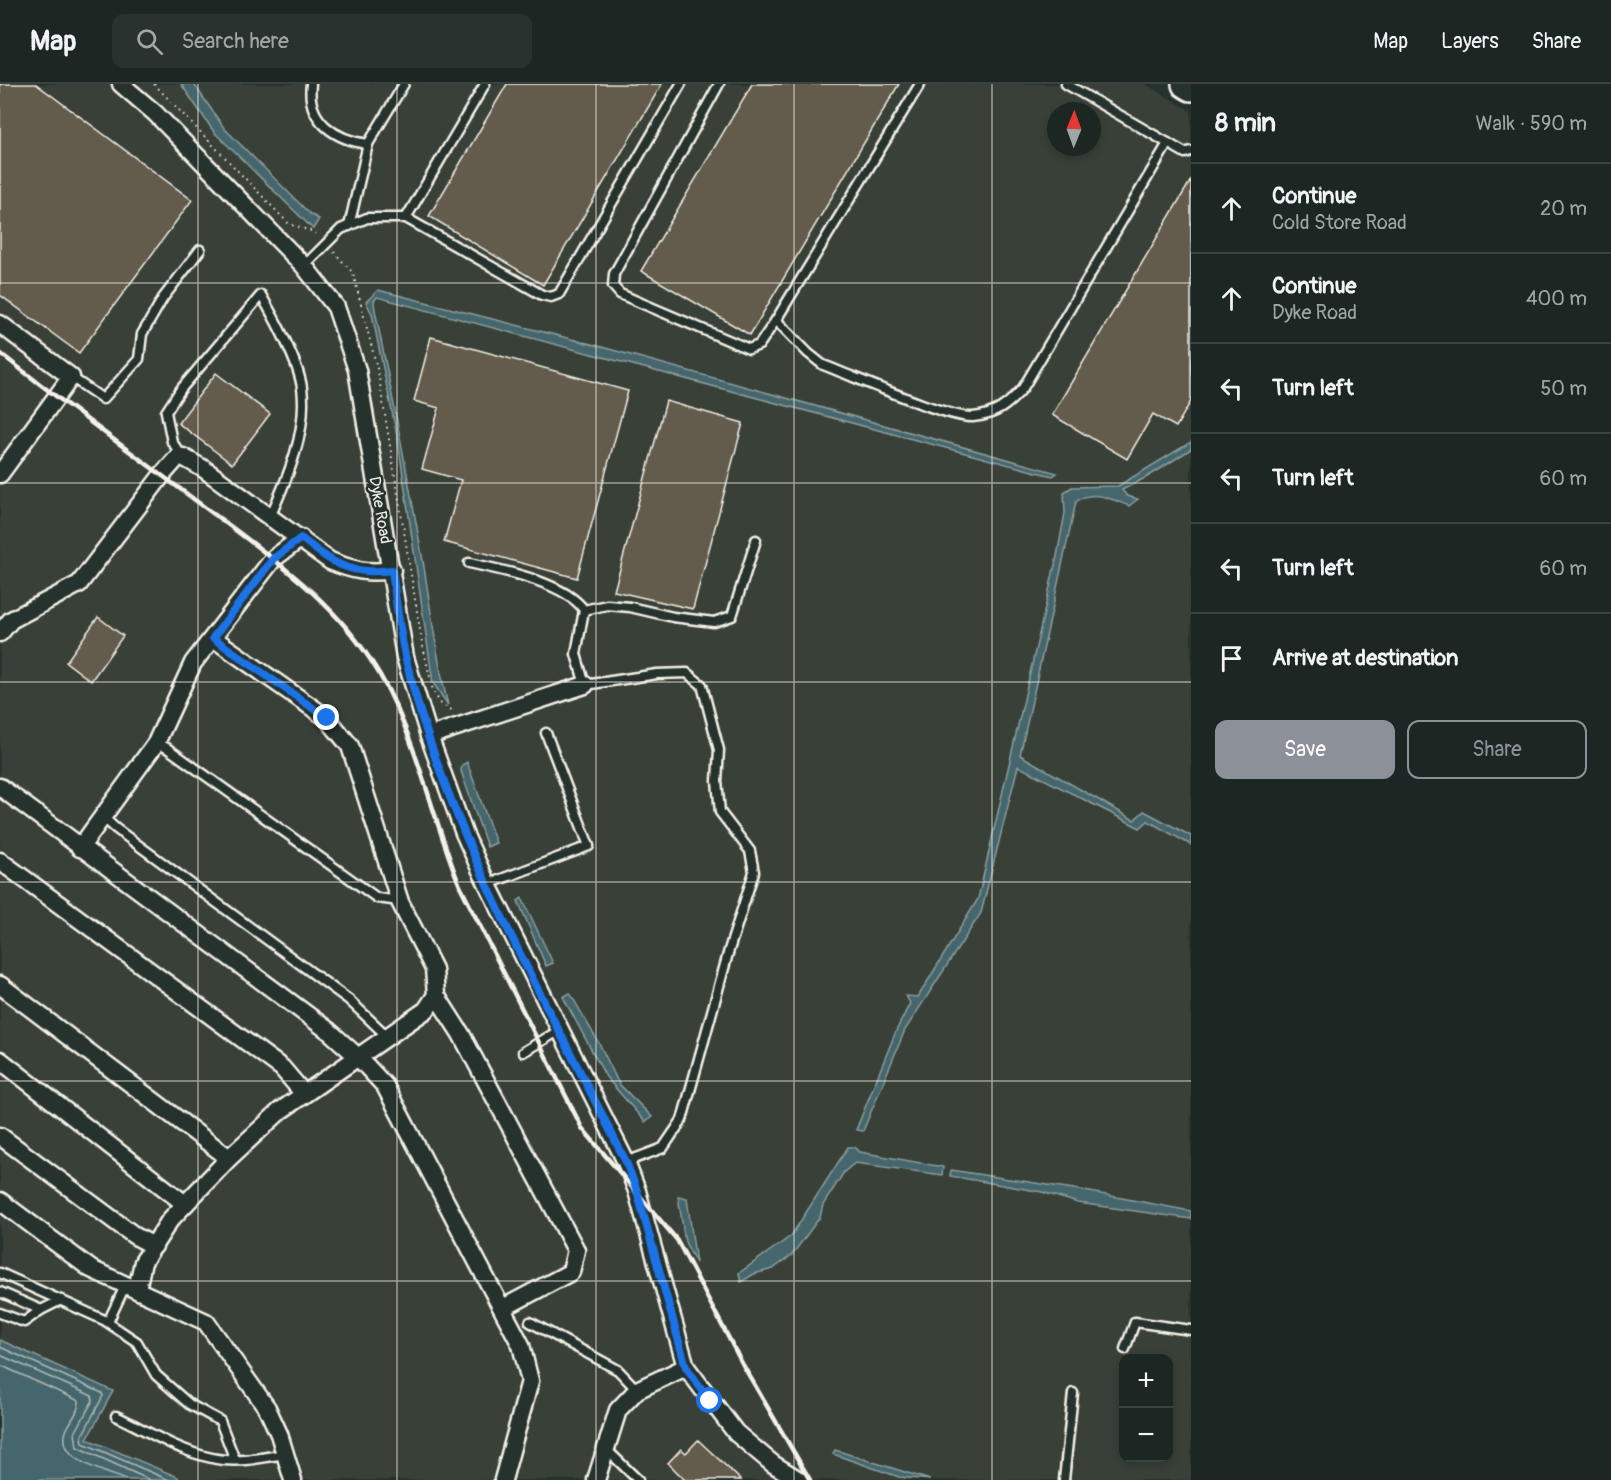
<!DOCTYPE html>
<html lang="en">
<head>
<meta charset="utf-8">
<style>
  body { margin:0; font-family:Pangolin,sans-serif; background:#29322f; color:#f1f3f6 }
  .controls { position:absolute; right:18px; bottom:18px; display:grid; overflow:hidden; border-radius:12px; box-shadow:0 3px 9px #0003 }
  .controls button { width:54px; height:54px; display:grid; place-items:center; padding:0; border:0; border-bottom:2px solid #3a4340; background:#1c2622; color:#f1f3f6; font:30px sans-serif }
  .compass { position:absolute; left:1047px; top:18px; width:54px; height:54px; border-radius:50%; background:#1c2622; box-shadow:0 3px 9px #0003; rotate:1deg }
  .stop { position:absolute; width:18px; height:18px; margin:-14px; border:4px solid #1a73e8; border-radius:50%; background:#fff }
  .stop.end { background:#1a73e8; border-color:#fff; box-shadow:0 2px 6px #0008 }
  .list { margin:0; padding:0; list-style:none }
  h2 { display:flex; justify-content:space-between; align-items:center; height:78px; margin:0; padding:0 24px; font-size:26px }
  h2 small { font-size:20px; font-weight:400; color:#a0a5a5 }
  .list li { display:grid; grid-template-columns:39px 1fr auto; gap:18px; align-items:center; box-sizing:border-box; height:90px; padding:0 24px; border-top:2px solid #3a4340 }
  .list b { display:block; font-size:22px; white-space:nowrap }
  .list p { margin:0; font-size:20px; white-space:nowrap; color:#a0a5a5 }
  .list em { font-size:20px; font-style:normal; color:#a0a5a5 }
  .actions { display:flex; gap:12px; padding:18px 24px }
  .actions a { flex:1; padding:14px 0; border:2px solid #8c9099; border-radius:12px; text-align:center; font-size:21px; color:#8c9099 }
  .actions .main { background:#8c9099; color:#fff }
  .icon { flex:none; width:33px; height:33px; fill:none; stroke:currentColor; stroke-width:2; stroke-linecap:round; stroke-linejoin:round }
  .map { position:relative; flex:none; width:1191px; height:1396px; overflow:hidden }
  header { display:flex; align-items:center; gap:36px; box-sizing:border-box; height:84px; padding:0 30px; background:#1c2622; border-bottom:2px solid #3a4340 }
  header strong { font-size:28px }
  nav { display:flex; gap:33px; margin-inline-start:auto; font-size:21px }
  .search { width:420px; height:54px; background:#29322f; display:flex; align-items:center; gap:15px; box-sizing:border-box; padding:0 21px; border-radius:12px; color:#a0a5a5; font-size:22px }
  main { display:flex }
  aside { flex:1; background:#1c2622 }
  .map>svg:first-child { display:block }
  .built { fill:#393f37; fill-rule:evenodd }
  .water { fill:#45666c; stroke:#8b9e9e; stroke-width:1.5 }
  .lines { fill:none; stroke-linecap:round; stroke-linejoin:round }
  .shore { stroke:#aeb9b6; stroke-width:1.5 }
  .building { fill:#645c4d; stroke:#f4f1e8; stroke-width:1.5 }
  .service-casing { stroke:#f4f1e8; stroke-width:13 }
  .minor-casing { stroke:#f4f1e8; stroke-width:21 }
  .primary-casing { stroke:#f4f1e8; stroke-width:32 }
  .path { stroke:#f4f1e8; stroke-width:2; stroke-dasharray:1.5 4.5; stroke-linecap:butt }
  .service { stroke:#26332d; stroke-width:8 }
  .minor { stroke:#26332d; stroke-width:16 }
  .primary { stroke:#26332d; stroke-width:27 }
  .rail { stroke:#f4f1e8; stroke-width:4.5 }
  .route { stroke:#1a73e8; stroke-width:8 }
  .grid { fill:none; stroke:#f4f1e8; stroke-width:1.5; stroke-opacity:0.55 }
  .labels { text-anchor:middle; stroke-width:5; stroke-linejoin:round; paint-order:stroke }
  .street-label { font-size:16px; fill:#f4f1e8; stroke:#26332d }
</style>
</head>
<body>
<header>
<strong>Map</strong>
<div class="search"><svg class="icon" aria-label="search" viewBox="0 0 24 24"><circle cx="10" cy="10" r="6"/><path d="M15 15l6 6"/></svg>Search here</div>
<nav><a>Map</a><a>Layers</a><a>Share</a></nav>
</header>
<main>
<div class="map">
<svg width="1191" height="1396" viewBox="0 0 1191 1396">
  <rect width="100%" height="100%" fill="#26332d"/>
  <filter id="ink" filterUnits="userSpaceOnUse"><feTurbulence type="fractalNoise" baseFrequency=".0167" numOctaves="2"/><feDisplacementMap in="SourceGraphic" scale="12" xChannelSelector="R" yChannelSelector="G"/><feConvolveMatrix kernelMatrix="1 2 1 2 8 2 1 2 1" color-interpolation-filters="sRGB"/></filter>
  <g filter="url(#ink)">
    <path class="built" d="M0,0H1145L1191,27V1396H179L177,1393L87,1355L112,1307L0,1256ZM1056,27H1092V63H1056ZM1124,1274H1168V1374H1124Z"/>
    <g class="water">
      <polygon points="181,0 194,0 224,44 310,130 319,135 313,145 214,48"/>
      <path d="M378,206L591,260L1057,389L1053,392L1036,388L377,213L374,217L375,226C392,310 408,393 423,477C431,525 436,573 448,621L433,599L398,357L372,230L366,218Z"/>
      <path d="M1191,358V365L1149,392L1122,406L1127,412L1138,415L1129,422C1113,416 1091,404 1076,418L1020,671L1134,736L1144,727L1191,752V761L1148,737L1140,744L1018,682L981,829L905,946L863,1047L856,1046L896,947L910,919L906,912L918,913L978,815L1057,472L1065,429L1064,408L1072,403L1118,402Z"/>
      <polygon points="467,678 496,759 487,763 461,687 462,681"/>
      <polygon points="522,814 553,879 546,882 518,817"/>
      <polygon points="570,909 600,961 619,1000 652,1033 645,1038 606,993 563,913"/>
      <polygon points="848,1063 855,1063 860,1068 943,1083 942,1091 855,1079 844,1088 823,1121 820,1133 792,1171 773,1185 754,1190 741,1198 739,1189 791,1152"/>
      <polygon points="951,1086 1074,1105 1191,1127 1191,1135 1078,1119 1042,1108 950,1092"/>
      <polygon points="678,1112 687,1114 696,1179 685,1158"/>
      <polygon points="0,1256 113,1307 87,1355 178,1393 179,1396 0,1396"/>
      <polygon points="835,1366 930,1396 899,1393 833,1370"/>
    </g>
    <g class="lines">
      <g class="shore">
        <polyline points="0,1263 102,1309 103,1312 82,1352 83,1359 169,1396"/>
        <polyline points="0,1271 92,1312 93,1316 75,1349 77,1363 150,1396"/>
        <path d="M0,1281L79,1317C80,1327 70,1337 66,1347C56,1377 107,1388 127,1396"/>
      </g>
    </g>
    <g class="building">
      <polygon points="0,0 36,0 192,116 79,269 0,211"/>
      <polygon points="507,0 662,0 543,201 429,132"/>
      <polygon points="752,0 899,0 750,251 641,187"/>
      <polygon points="1191,96 1191,317 1176,343 1153,330 1127,375 1052,331"/>
      <polygon points="431,253 628,307 577,494 444,458 461,396 422,385 439,324 414,317"/>
      <polygon points="216,289 270,330 232,380 178,339"/>
      <polygon points="666,317 743,339 693,525 614,507"/>
      <polygon points="98,533 123,552 91,597 66,578"/>
      <polygon points="698,1356 741,1396 685,1396 668,1379 681,1365 686,1369"/>
    </g>
    <g class="lines">
      <defs>
        <g id="service">
          <path d="M311,0C306,37 336,56 368,60"/>
          <polyline points="719,0 614,190 613,202 620,210 749,265 759,261 776,236 920,0"/>
          <polyline points="1066,0 1185,69 1191,67"/>
          <polyline points="406,134 485,0"/>
          <polyline points="349,142 368,60 404,0"/>
          <polyline points="304,182 341,145 367,134 406,134 542,211 551,213 559,210 681,0"/>
          <path d="M776,236L808,269L823,281C853,292 946,334 973,333C996,331 1008,321 1023,304L1168,59"/>
          <polyline points="71,293 103,315 139,275 142,250 148,240 163,214 200,166"/>
          <path d="M183,373L172,358L166,328L181,305L261,211C274,233 299,279 302,304C308,347 287,395 270,433"/>
          <path d="M469,479C501,486 565,498 584,526L576,570L585,601L657,590L687,589L702,601L719,666L717,697L720,728L750,767L754,788L729,866L682,1036L663,1064L626,1078"/>
          <polyline points="584,526 607,521 630,523 673,533 714,538 732,532 756,456"/>
          <polyline points="156,659 167,664 377,814 400,817"/>
          <polyline points="103,733 115,744 349,916 388,953"/>
          <polyline points="488,800 589,762 546,649"/>
          <polyline points="523,968 560,946"/>
          <polyline points="0,1189 104,1236 137,1258 156,1291 189,1320 220,1337 235,1376"/>
          <polyline points="0,1208 41,1226 61,1216"/>
          <polyline points="0,1229 24,1238 41,1226"/>
          <polyline points="108,1238 126,1200"/>
          <polyline points="530,1238 618,1286 637,1306"/>
          <polyline points="1125,1265 1135,1238 1191,1246"/>
          <path d="M116,1332C150,1348 186,1372 224,1376C245,1378 265,1373 285,1370"/>
          <polyline points="606,1365 638,1396"/>
          <polyline points="1064,1396 1073,1309"/>
        </g>
        <g id="minor">
          <polyline points="121,0 155,29 304,182 336,223 357,286 405,573 429,652 464,749 482,789 626,1078 637,1107 686,1283 736,1349 773,1380 799,1396"/>
          <polyline points="0,240 71,293 0,390"/>
          <path d="M0,549L11,536L79,500L162,391L177,374L183,373L204,385L330,477C352,486 368,490 392,486"/>
          <polyline points="429,652 585,601"/>
          <polyline points="0,703 329,947 358,973 385,1002 521,1261 530,1297 503,1396"/>
          <polyline points="80,764 156,659 193,579 273,475 301,454"/>
          <polyline points="0,777 282,984 304,1010"/>
          <polyline points="0,901 229,1074"/>
          <polyline points="436,911 461,950 576,1166 571,1188 503,1224"/>
          <polyline points="0,976 185,1120"/>
          <polyline points="0,1052 135,1152 154,1162"/>
          <polyline points="0,1117 91,1185 206,1238 267,1324 279,1350 293,1396"/>
          <polyline points="137,1205 143,1178 170,1136 229,1074 280,1027 426,926 436,911 434,885 400,818 350,662 327,634 213,554"/>
          <polyline points="596,1396 618,1326 637,1306 686,1283"/>
        </g>
        <polyline id="primary" points="1186,0 1191,3"/>
      </defs>
      <use href="#service" class="service-casing"/>
      <use href="#minor" class="minor-casing"/>
      <use href="#primary" class="primary-casing"/>
      <g class="path">
        <polyline points="154,0 289,140 314,148 319,153"/>
        <polyline points="334,168 353,189 378,288 422,558 433,607 441,620 455,628"/>
      </g>
      <use href="#service" class="service"/>
      <use href="#minor" class="minor"/>
      <use href="#primary" class="primary"/>
      <path class="rail" d="M0,269C68,323 138,373 207,425C266,469 328,512 370,575C414,640 430,729 460,802L582,1044L677,1156L743,1281L810,1396"/>
    </g>
  </g>
  <g class="lines" filter="url(#ink)">
    <path class="route" d="M327,634L213,554L273,475L301,454C332,479 350,492 392,486C396,515 399,546 406,576C449,753 545,915 626,1078L637,1107L686,1283L710,1317"/>
  </g>
  <path class="grid" d="M198,0V1396M397,0V1396M596,0V1396M794,0V1396M992,0V1396M0,199H1191M0,399H1191M0,598H1191M0,798H1191M0,997H1191M0,1197H1191"/>
  <g class="labels">
    <g class="street-label">
      <text transform="translate(381 426) rotate(80)" y="6">Dyke Road</text>
    </g>
  </g>
</svg>
<div class="controls">
<button>+</button>
<button>−</button>
</div>
<svg class="compass" viewBox="-18 -18 36 36"><path d="M0-13l5 13h-10z" fill="#e53935"/><path d="M0 13l5-13h-10z" fill="#a0a5a5"/></svg>
<div class="stop" style="left:710px;top:1317px"></div>
<div class="stop end" style="left:327px;top:634px"></div>
</div>
<aside>
<h2>8 min<small>Walk · 590 m</small></h2>
<ul class="list">
<li><svg class="icon" aria-label="ahead" viewBox="0 0 24 24"><path d="M12 20V5M6 11l6-6 6 6"/></svg><div><b>Continue</b><p>Cold Store Road</p></div><em>20 m</em></li>
<li><svg class="icon" aria-label="ahead" viewBox="0 0 24 24"><path d="M12 20V5M6 11l6-6 6 6"/></svg><div><b>Continue</b><p>Dyke Road</p></div><em>400 m</em></li>
<li><svg class="icon" aria-label="left" viewBox="0 0 24 24"><path d="M17 20v-9H6M10 6l-5 5 5 5"/></svg><div><b>Turn left</b></div><em>50 m</em></li>
<li><svg class="icon" aria-label="left" viewBox="0 0 24 24"><path d="M17 20v-9H6M10 6l-5 5 5 5"/></svg><div><b>Turn left</b></div><em>60 m</em></li>
<li><svg class="icon" aria-label="left" viewBox="0 0 24 24"><path d="M17 20v-9H6M10 6l-5 5 5 5"/></svg><div><b>Turn left</b></div><em>60 m</em></li>
<li><svg class="icon" aria-label="arrive" viewBox="0 0 24 24"><path d="M6 21V4h12l-3 4 3 4H6"/></svg><div><b>Arrive at destination</b></div></li>
</ul>
<div class="actions"><a class="main">Save</a><a>Share</a></div>
</aside>
</main>
</body>
</html>
